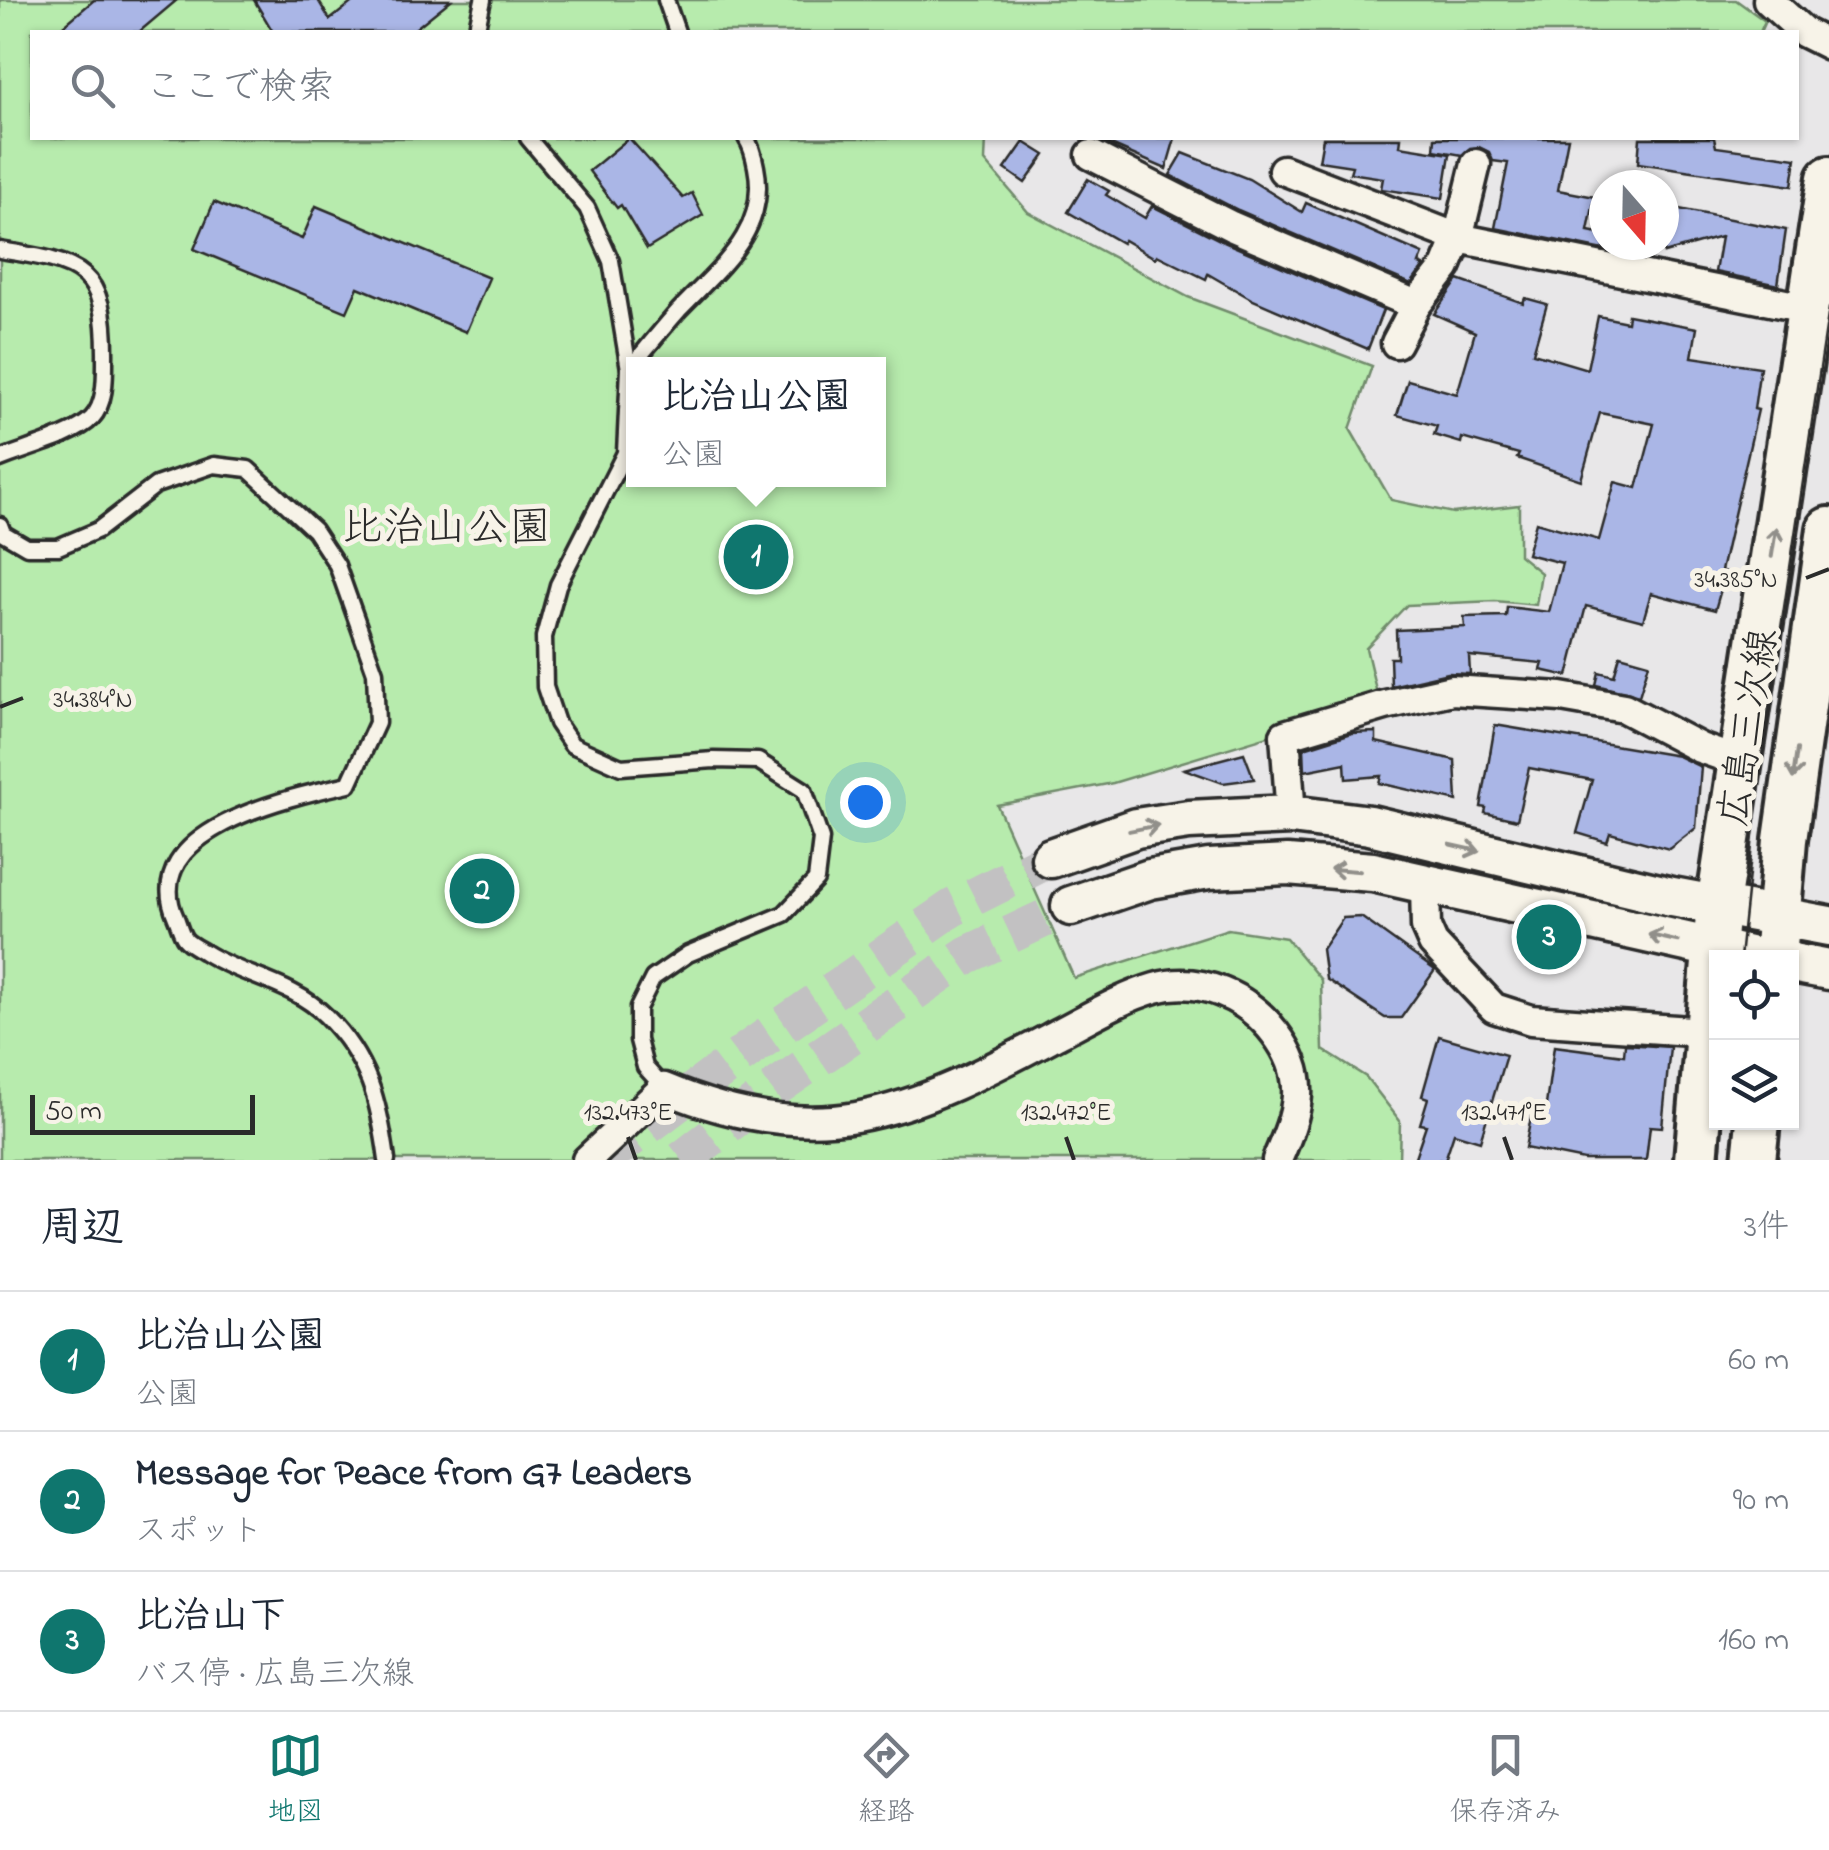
<!DOCTYPE html>
<html lang="ja">
<head>
<meta charset="utf-8">
<style>
  body { margin:0; font-family:"Indie Flower","Klee One",sans-serif; background:#f2f2f3; color:#1f2937 }
  .controls { position:absolute; right:30px; bottom:30px; display:grid; overflow:hidden; border-radius:0px; box-shadow:0 2px 8px #0004 }
  .controls button { width:90px; height:90px; display:grid; place-items:center; padding:0; border:0; border-bottom:2px solid #e0e1e3; background:#fff; color:#1f2937; font:50px sans-serif }
  .compass { position:absolute; left:1589px; top:170px; width:90px; height:90px; border-radius:50%; background:#fff; box-shadow:0 2px 8px #0004; rotate:160deg }
  .scale { position:absolute; left:30px; bottom:25px; width:225px; box-sizing:border-box; padding-left:10px; border:5px solid #2b2b2b; border-top:0; font-size:28px; line-height:35px; white-space:nowrap; color:#2b2b2b; -webkit-text-stroke:8px #f7f3e8; paint-order:stroke }
  .you { position:absolute; left:865px; top:802px; width:35px; height:35px; margin:-25px; border:8px solid #fff; border-radius:50%; background:#1a73e8; box-shadow:0 0 0 15px #1a73e833 }
  .badge { display:grid; place-items:center; width:65px; height:65px; border-radius:50%; background:#0f766e; color:#fff; font-size:32px; font-weight:700 }
  .pin { position:absolute; translate:-50% -50%; border:5px solid #fff; box-shadow:0 2px 10px #0006 }
  .popup { position:absolute; left:626px; top:357px; width:260px; height:130px; box-sizing:border-box; display:grid; place-content:center; border-radius:0px; background:#fff; filter:drop-shadow(0 2px 8px #0005); font-size:32px; white-space:nowrap; color:#747a83 }
  .popup b { font-size:38px; color:#1f2937 }
  .popup::after { content:''; position:absolute; left:50%; top:100%; margin-left:-20px; border:20px solid transparent; border-top-color:#fff }
  .list { margin:0; padding:0; list-style:none }
  h2 { display:flex; justify-content:space-between; align-items:center; height:130px; margin:0; padding:0 40px; font-size:42px }
  h2 small { font-size:32px; font-weight:400; color:#747a83 }
  .list li { display:grid; grid-template-columns:65px 1fr auto; gap:30px; align-items:center; box-sizing:border-box; height:140px; padding:0 40px; border-top:2px solid #e0e1e3 }
  .list b { display:block; font-size:38px; white-space:nowrap }
  .list p { margin:0; font-size:32px; white-space:nowrap; color:#747a83 }
  .list em { font-size:32px; font-style:normal; color:#747a83 }
  .icon { flex:none; width:55px; height:55px; fill:none; stroke:currentColor; stroke-width:2; stroke-linecap:round; stroke-linejoin:round }
  .map { position:relative; flex:none; width:1829px; height:1160px; overflow:hidden }
  .search { position:absolute; background:#fff; box-shadow:0 2px 8px #0004; left:30px; right:30px; top:30px; height:110px; display:flex; align-items:center; gap:25px; box-sizing:border-box; padding:0 35px; border-radius:0px; color:#747a83; font-size:38px }
  .sheet { height:550px; background:#fff }
  nav { display:flex; justify-content:space-around; align-items:center; box-sizing:border-box; height:140px; border-top:2px solid #e0e1e3; background:#fff; font-size:28px; color:#747a83 }
  nav a { display:grid; justify-items:center; gap:5px }
  nav .on { color:#0f766e }
  .map>svg:first-child { display:block }
  .green { fill:#b7ebad; stroke:#718b6c; stroke-width:2.5; fill-rule:evenodd }
  .building { fill:#aab6e6; stroke:#2b2b2b; stroke-width:2.5 }
  .lines { fill:none; stroke-linecap:round; stroke-linejoin:round }
  .secondary-tunnel { stroke:#c2c1c2; stroke-width:38; stroke-dasharray:38 19; stroke-linecap:butt }
  .lane-casing { stroke:#2b2b2b; stroke-width:21 }
  .street-casing { stroke:#2b2b2b; stroke-width:35 }
  .secondary-casing { stroke:#2b2b2b; stroke-width:45 }
  .primary-casing { stroke:#2b2b2b; stroke-width:50 }
  .lane { stroke:#f7f3e8; stroke-width:14 }
  .street { stroke:#f7f3e8; stroke-width:28 }
  .secondary { stroke:#f7f3e8; stroke-width:38 }
  .primary { stroke:#f7f3e8; stroke-width:42 }
  .tram { stroke:#2b2b2b; stroke-width:2.5 }
  .oneway { stroke:#918f8a }
  .ticks { fill:none; stroke:#2b2b2b; stroke-width:4 }
  .labels { text-anchor:middle; stroke-width:10; stroke-linejoin:round; paint-order:stroke }
  .street-label { font-size:40px; fill:#2b2b2b; stroke:#f7f3e8 }
  .neighbourhood-label { font-size:42px; fill:#2b2b2b; stroke:#f7f3e8 }
  .ticks-label { font-size:25px; text-anchor:middle; fill:#2b2b2b; stroke:#f7f3e8; stroke-width:10; stroke-linejoin:round; paint-order:stroke }
</style>
</head>
<body>
<div class="map">
<svg width="1829" height="1160" viewBox="0 0 1829 1160">
  <rect width="100%" height="100%" fill="#e8e7e8"/>
  <filter id="ink" filterUnits="userSpaceOnUse"><feTurbulence type="fractalNoise" baseFrequency=".01" numOctaves="2"/><feDisplacementMap in="SourceGraphic" scale="20" xChannelSelector="R" yChannelSelector="G"/><feConvolveMatrix kernelMatrix="1 2 1 2 8 2 1 2 1" color-interpolation-filters="sRGB"/></filter>
  <g filter="url(#ink)">
    <path class="green" d="M0,0H1736L1765,21L1760,32H32V138H986L985,161L1028,212L1188,297L1372,366L1350,429L1391,500L1453,513L1519,505V555L1541,573L1536,605L1495,601L1407,605L1366,648L1378,698L1301,726L1113,783L997,805L1074,978L1228,929L1286,938L1321,980L1323,1050L1366,1077L1400,1121L1399,1160H0ZM634,364H878V480H634Z"/>
    <g class="building">
      <polygon points="94,0 177,0 139,32 56,32"/>
      <polygon points="254,0 318,0 330,20 355,0 451,0 411,32 273,32"/>
      <polygon points="629,138 683,198 692,193 703,215 647,249 621,205 617,208 589,171"/>
      <polygon points="1095,138 1175,138 1166,169"/>
      <polygon points="1323,138 1401,138 1400,146 1450,154 1443,198 1381,189 1383,178 1350,173 1352,166 1319,161"/>
      <polygon points="1435,138 1568,138 1558,190 1595,197 1588,231 1604,234 1604,250 1495,228 1508,163 1493,161 1489,152 1479,147 1470,148 1462,155 1434,150"/>
      <polygon points="1640,138 1714,138 1716,147 1796,158 1792,186 1638,163"/>
      <polygon points="1024,142 1045,155 1025,183 1005,169"/>
      <polygon points="1183,153 1249,179 1302,212 1306,203 1423,254 1419,264 1424,266 1411,284 1238,210 1170,175"/>
      <polygon points="1088,179 1109,191 1106,195 1145,218 1152,206 1224,242 1383,310 1368,349 1253,300 1208,274 1206,279 1157,255 1155,258 1124,240 1122,243 1068,212"/>
      <polygon points="214,202 302,239 316,206 489,278 466,332 358,287 347,312 194,249"/>
      <polygon points="1664,206 1786,230 1778,285 1715,272 1721,237 1664,253"/>
      <polygon points="1458,280 1523,303 1525,298 1547,304 1533,353 1587,369 1598,316 1627,322 1628,315 1697,328 1692,357 1760,367 1754,409 1758,410 1721,571 1726,572 1715,610 1651,593 1643,621 1586,606 1568,676 1541,670 1543,663 1469,656 1470,674 1448,673 1391,686 1390,658 1397,658 1396,630 1465,627 1464,617 1506,616 1507,607 1549,612 1562,563 1527,554 1536,522 1599,540 1615,482 1637,488 1654,424 1600,413 1581,480 1517,458 1519,454 1462,438 1461,443 1434,435 1437,426 1397,415 1408,380 1457,394 1475,332 1434,314"/>
      <polygon points="1620,655 1649,663 1639,696 1596,685 1599,672 1614,676"/>
      <polygon points="1495,725 1678,756 1701,767 1696,828 1669,849 1610,833 1607,842 1577,833 1592,780 1529,768 1517,820 1485,813 1486,808 1481,807"/>
      <polygon points="1376,732 1376,742 1455,760 1457,801 1379,783 1381,776 1346,779 1345,763 1305,771 1304,748 1352,733"/>
      <polygon points="1244,753 1254,779 1223,783 1184,769"/>
      <polygon points="1361,917 1435,970 1401,1018 1385,1018 1326,979 1322,949 1343,918"/>
      <polygon points="1439,1036 1506,1055 1480,1141 1454,1133 1445,1160 1414,1160 1426,1125 1420,1124 1428,1098 1422,1096"/>
      <polygon points="1625,1044 1670,1047 1662,1127 1650,1126 1646,1160 1584,1160 1525,1148 1531,1117 1544,1120 1554,1046 1624,1055"/>
    </g>
    <g class="lines">
      <g class="secondary-tunnel">
        <polyline points="602,1160 752,1047 952,908 1051,858"/>
        <polyline points="682,1160 778,1086 967,955 1071,906"/>
      </g>
      <defs>
        <g id="lane">
          <polyline points="666,0 677,32"/>
          <polyline points="476,32 483,0"/>
          <polyline points="528,138 587,208 611,261 629,369 625,453 558,585 544,637 545,687 557,723 572,745 621,767 714,760 758,761 804,790 821,839 816,880 784,914 688,954 653,978 638,1008 638,1040 645,1067 664,1088"/>
          <path d="M0,250C83,263 106,268 105,358C105,377 106,403 92,418C75,436 24,449 0,459"/>
          <path d="M629,369C646,349 662,329 679,310C719,268 769,231 756,167C754,156 752,147 746,138"/>
          <path d="M0,525L3,533L27,547H58L98,530L156,485L214,465L248,469L314,530L337,565L375,672L377,723L349,784C290,797 136,830 176,918C179,925 181,934 185,939C189,944 199,949 204,952C243,977 292,982 326,1016C369,1059 379,1101 387,1160"/>
        </g>
        <g id="street">
          <polyline points="1768,0 1805,33 1829,45"/>
          <polyline points="1091,155 1231,226 1416,305"/>
          <polyline points="1283,170 1458,238 1810,309"/>
          <polyline points="1396,343 1416,305 1446,267 1458,238 1476,164"/>
          <polyline points="1291,815 1285,735 1385,705 1452,690 1561,697 1624,708 1700,748 1740,762"/>
          <polyline points="1425,886 1426,927 1433,943 1494,1008 1531,1020 1705,1032"/>
          <path d="M587,1160L664,1088C724,1113 791,1128 856,1117C928,1104 995,1067 1059,1033C1090,1017 1121,998 1155,988C1200,975 1248,997 1275,1033C1310,1079 1298,1112 1277,1160"/>
        </g>
        <g id="secondary">
          <polyline points="1051,858 1136,828 1189,820 1291,815 1370,825 1667,896 1829,926"/>
          <polyline points="1071,906 1150,879 1209,869 1287,865 1373,872 1758,958"/>
          <polyline points="1792,963 1829,970"/>
        </g>
        <g id="primary">
          <polyline points="1775,958 1785,840 1829,529"/>
          <polyline points="1696,1160 1718,905 1829,178"/>
          <polyline points="1754,1160 1758,1122"/>
        </g>
      </defs>
      <use href="#lane" class="lane-casing"/>
      <use href="#street" class="street-casing"/>
      <use href="#secondary" class="secondary-casing"/>
      <use href="#primary" class="primary-casing"/>
      <use href="#lane" class="lane"/>
      <use href="#street" class="street"/>
      <use href="#secondary" class="secondary"/>
      <use href="#primary" class="primary"/>
      <g class="tram">
        <polyline points="1740,958 1761,761 1829,308"/>
        <polyline points="1720,1160 1723,1122"/>
      </g>
    </g>
    <defs><path id="oneway-shaft" d="M-6 0H5M1.5-3L5.5 0L1.5 3" fill="none" stroke-width="1.6" stroke-linecap="round" stroke-linejoin="round" transform="scale(2.5)"/></defs>
    <g class="oneway">
      <use href="#oneway-shaft" transform="translate(1774 542) rotate(-81)"/>
      <use href="#oneway-shaft" transform="translate(1795 764) rotate(98)"/>
      <use href="#oneway-shaft" transform="translate(1144 828) rotate(-11)"/>
      <use href="#oneway-shaft" transform="translate(1465 848) rotate(13)"/>
      <use href="#oneway-shaft" transform="translate(1345 870) rotate(-175)"/>
      <use href="#oneway-shaft" transform="translate(1663 938) rotate(-167)"/>
    </g>
  </g>
  <path class="ticks" d="M1806,578L1829,569M0,707L23,698M628,1137L636,1160M1066,1137L1074,1160M1504,1137L1512,1160"/>
  <g class="labels">
    <g class="street-label">
      <text transform="translate(1746 727) rotate(-81)" y="14">広島三次線</text>
    </g>
    <g class="neighbourhood-label">
      <text x="446" y="540">比治山公園</text>
    </g>
  </g>
  <g class="ticks-label">
    <text x="1736" y="587">34.385°N</text>
    <text x="93" y="707">34.384°N</text>
    <text x="628" y="1120">132.473°E</text>
    <text x="1066" y="1120">132.472°E</text>
    <text x="1504" y="1120">132.471°E</text>
  </g>
</svg>
<div class="controls">
<button><svg class="icon" aria-label="locate" viewBox="0 0 24 24"><circle cx="12" cy="12" r="6"/><path d="M12 2v4M12 18v4M2 12h4M18 12h4"/></svg></button>
<button><svg class="icon" aria-label="layers" viewBox="0 0 24 24"><path d="M12 4l9 5-9 5-9-5zM3 14l9 5 9-5"/></svg></button>
</div>
<svg class="compass" viewBox="-18 -18 36 36"><path d="M0-13l5 13h-10z" fill="#e53935"/><path d="M0 13l5-13h-10z" fill="#747a83"/></svg>
<div class="scale">50 m</div>
<div class="you"></div>
<div class="pin badge" style="left:756px;top:557px">1</div>
<div class="popup"><b>比治山公園</b>公園</div>
<div class="pin badge" style="left:482px;top:891px">2</div>
<div class="pin badge" style="left:1549px;top:937px">3</div>
<div class="search"><svg class="icon" aria-label="search" viewBox="0 0 24 24"><circle cx="10" cy="10" r="6"/><path d="M15 15l6 6"/></svg>ここで検索</div>
</div>
<section class="sheet">
<h2>周辺<small>3件</small></h2>
<ul class="list">
<li><span class="badge">1</span><div><b>比治山公園</b><p>公園</p></div><em>60 m</em></li>
<li><span class="badge">2</span><div><b>Message for Peace from G7 Leaders</b><p>スポット</p></div><em>90 m</em></li>
<li><span class="badge">3</span><div><b>比治山下</b><p>バス停 · 広島三次線</p></div><em>160 m</em></li>
</ul>
</section>
<nav>
<a class="on"><svg class="icon" aria-label="map" viewBox="0 0 24 24"><path d="M3 6l6-2 6 2 6-2v14l-6 2-6-2-6 2zM9 4v14M15 6v14"/></svg>地図</a>
<a><svg class="icon" aria-label="directions" viewBox="0 0 24 24"><path d="M12 3l9 9-9 9-9-9zM9 14v-3h6M13 9l2 2-2 2"/></svg>経路</a>
<a><svg class="icon" aria-label="saved" viewBox="0 0 24 24"><path d="M7 4h10v16l-5-4-5 4z"/></svg>保存済み</a>
</nav>
</body>
</html>
